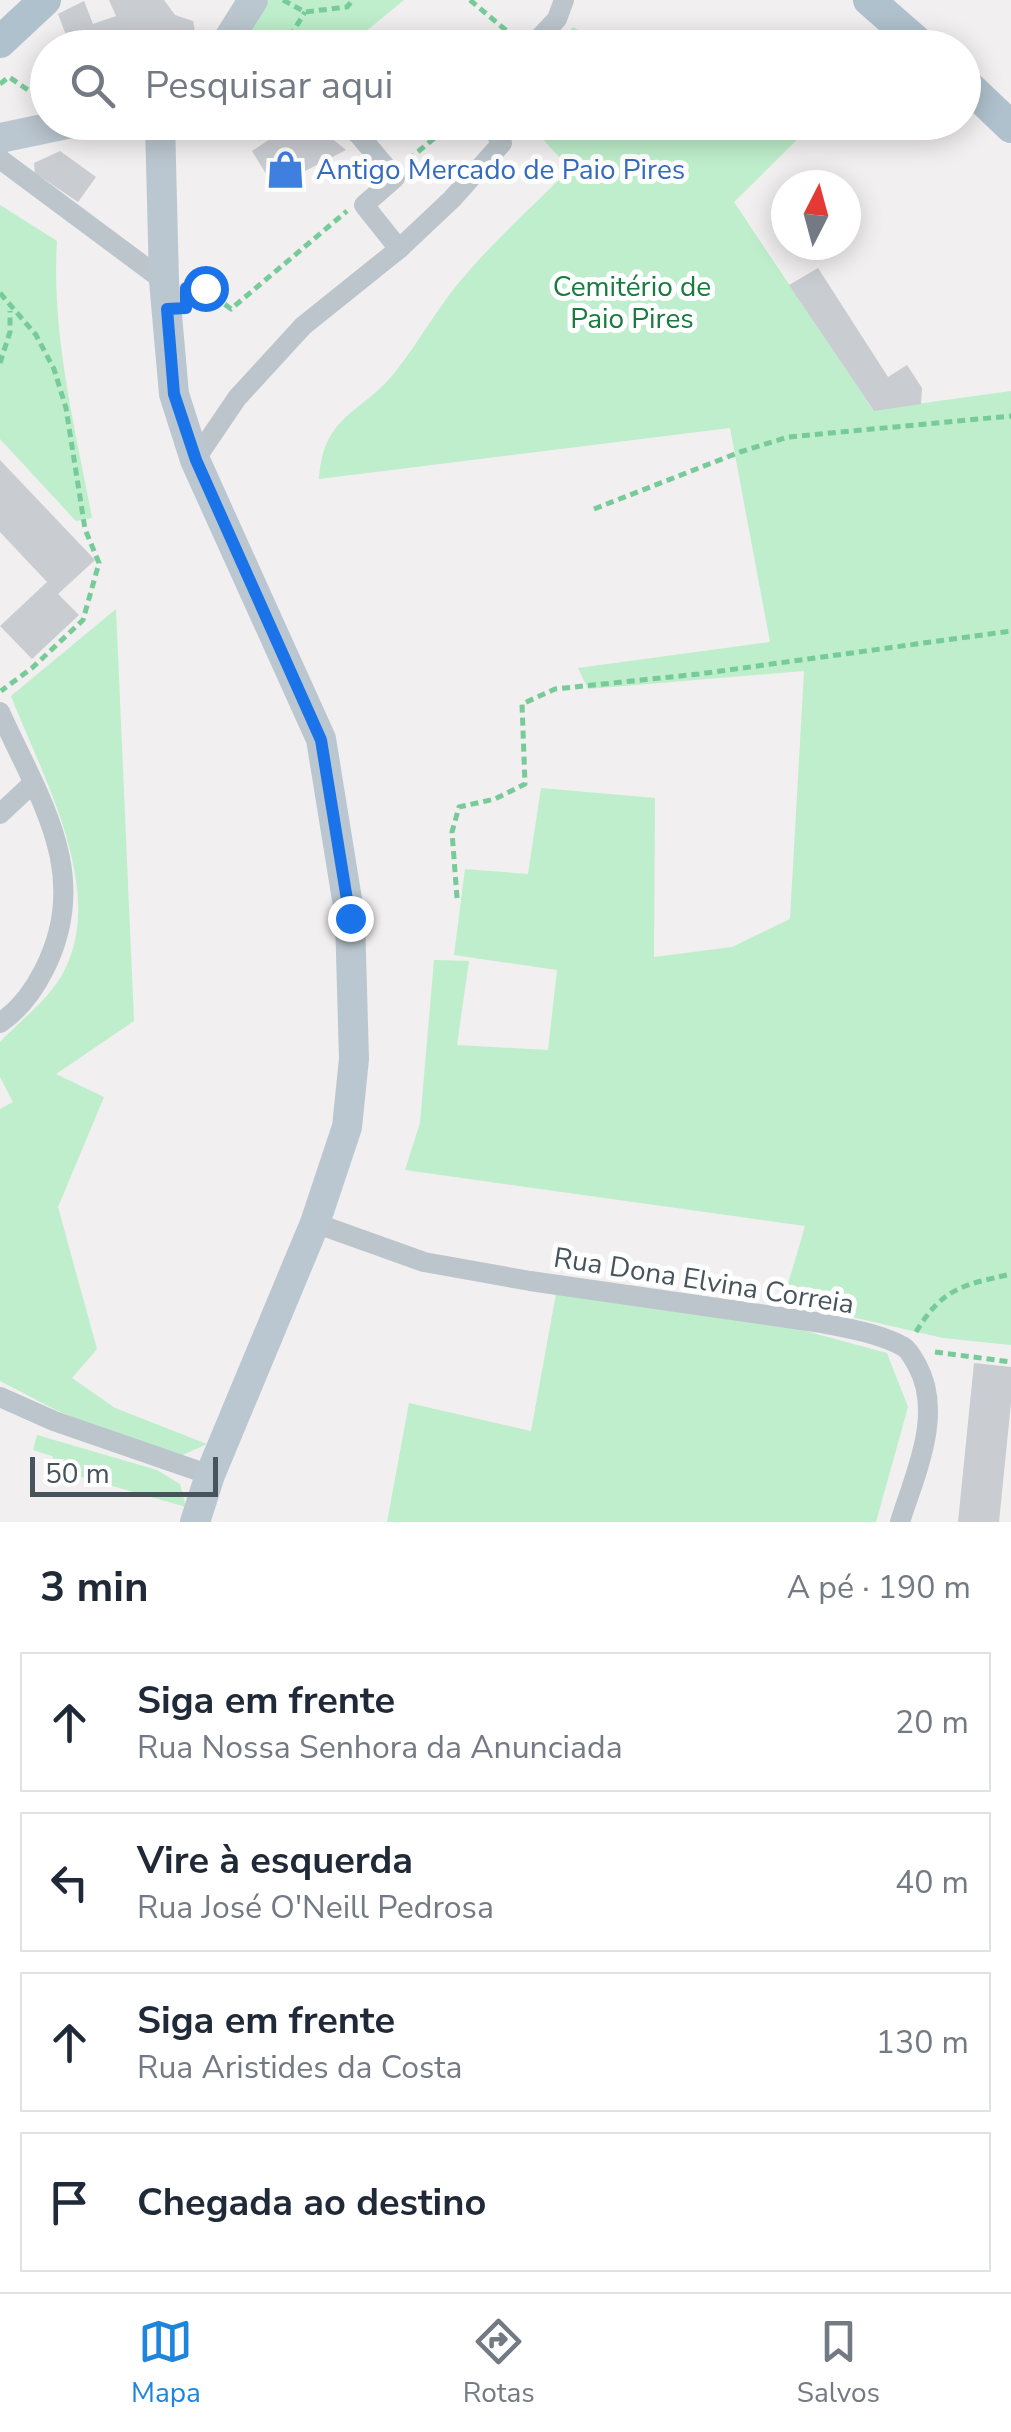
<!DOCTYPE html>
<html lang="pt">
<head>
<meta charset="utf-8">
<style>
  body { margin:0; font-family:"Nunito Sans",sans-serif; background:#f2f2f3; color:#1f2937 }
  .compass { position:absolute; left:771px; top:170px; width:90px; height:90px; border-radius:50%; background:#fff; box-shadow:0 5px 25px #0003; rotate:6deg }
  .scale { position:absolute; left:30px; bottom:25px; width:188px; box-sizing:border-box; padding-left:10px; border:5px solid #47545c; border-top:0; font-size:28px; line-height:35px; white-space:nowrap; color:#47545c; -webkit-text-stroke:8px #fff; paint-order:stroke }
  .stop { position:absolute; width:30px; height:30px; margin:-22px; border:8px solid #1a73e8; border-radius:50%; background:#fff }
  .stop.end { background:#1a73e8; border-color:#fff; box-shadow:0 2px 10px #0008 }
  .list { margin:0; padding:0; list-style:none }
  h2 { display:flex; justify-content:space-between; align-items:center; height:130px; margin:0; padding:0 40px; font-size:42px }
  h2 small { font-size:32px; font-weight:400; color:#747a83 }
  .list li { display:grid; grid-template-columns:65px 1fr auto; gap:30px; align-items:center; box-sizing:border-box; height:140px; margin:0 20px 20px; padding:0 20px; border:2px solid #e0e1e3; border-radius:0px }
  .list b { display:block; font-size:38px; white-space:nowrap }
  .list p { margin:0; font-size:32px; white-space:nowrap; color:#747a83 }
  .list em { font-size:32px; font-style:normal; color:#747a83 }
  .icon { flex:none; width:55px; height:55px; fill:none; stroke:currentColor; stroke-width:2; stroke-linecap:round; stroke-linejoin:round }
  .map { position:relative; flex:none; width:1011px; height:1522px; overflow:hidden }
  .search { position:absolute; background:#fff; box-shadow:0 5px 25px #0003; left:30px; right:30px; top:30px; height:110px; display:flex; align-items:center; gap:25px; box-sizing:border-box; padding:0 35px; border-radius:55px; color:#747a83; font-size:38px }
  .sheet { height:770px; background:#fff }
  nav { display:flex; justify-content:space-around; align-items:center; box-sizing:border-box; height:140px; border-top:2px solid #e0e1e3; background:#fff; font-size:28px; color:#747a83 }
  nav a { display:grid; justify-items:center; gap:5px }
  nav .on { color:#1e85dc }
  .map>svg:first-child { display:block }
  .green { fill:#beeecb }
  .building { fill:#c9ccd1 }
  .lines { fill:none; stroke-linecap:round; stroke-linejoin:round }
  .path { stroke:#77cb99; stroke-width:5; stroke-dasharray:8 5; stroke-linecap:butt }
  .street { stroke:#bbc5cb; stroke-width:20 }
  .secondary { stroke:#bbc7d0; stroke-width:30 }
  .primary { stroke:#afc1cd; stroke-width:32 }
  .route { stroke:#1a73e8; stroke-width:12 }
  .labels { text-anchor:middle; stroke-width:10; stroke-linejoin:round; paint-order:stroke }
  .shop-label { font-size:28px; fill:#366cbe; stroke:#fff; text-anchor:start }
  .park-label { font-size:28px; fill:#197b40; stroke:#fff }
  .street-label { font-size:28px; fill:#47545c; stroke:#fff }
</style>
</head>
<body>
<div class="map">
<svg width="1011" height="1522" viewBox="0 0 1011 1522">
  <rect width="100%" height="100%" fill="#f1efef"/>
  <g class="green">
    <polygon points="269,0 404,0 347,47 271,47 248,35 250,28"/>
    <polygon points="573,27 588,36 669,47 581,47 568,33"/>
    <path d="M555,123H814L734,202L873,410L1011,391V1345L943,1338L783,1301L805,1226L405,1170L420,1123L434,960L469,961L457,1045L548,1050L557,970L454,955L465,869L528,874L541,788L655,798L654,957L732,947L790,919L804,671L588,689L578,668L770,642L730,428L319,479C324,413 361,415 396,371C421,339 440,303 468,272C499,236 536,203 570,169L540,136Z"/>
    <path d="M0,205L57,241C51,334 75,427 92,518L76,521L0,439Z"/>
    <path d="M116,609L134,1021L56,1074L104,1097L58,1207L97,1349L72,1378L115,1408L207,1444L176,1458L60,1412L0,1381V1109L13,1102L0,1077V1042C17,1024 39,1007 54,987C116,904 43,779 11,696Z"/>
    <polygon points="556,1294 798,1329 887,1353 908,1407 876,1522 387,1522 409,1403 531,1431"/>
    <polygon points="37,1435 157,1470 180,1484 186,1507 60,1471 52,1456 33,1450"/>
  </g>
  <g class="building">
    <polygon points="109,0 164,0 175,15 193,21 195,32 175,40 177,48 71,48 58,14 84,1 93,24 116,16"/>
    <polygon points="568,33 581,48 552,48"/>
    <polygon points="295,122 312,122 346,150 274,187 252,151"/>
    <polygon points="528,122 555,122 540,136"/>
    <polygon points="60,151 96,177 78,202 35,173 34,163"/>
    <polygon points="818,268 888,377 907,365 922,388 921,404 874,411 789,285"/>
    <polygon points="0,460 95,560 58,594 79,615 32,659 0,626 47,582 0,532"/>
    <polygon points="974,1363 1011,1367 1011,1403 999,1522 958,1522"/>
  </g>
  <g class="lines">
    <g class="path">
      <polyline points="283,0 305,12 347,7 353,0"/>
      <polyline points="470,0 514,37"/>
      <polyline points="283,48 305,12"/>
      <polyline points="0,84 9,77 31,92 48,83"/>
      <polyline points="408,160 454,122"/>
      <polyline points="191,288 205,289 231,309 347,211"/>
      <polyline points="0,293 36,335 54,369 66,408 85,529 99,563 83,620 32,668 1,691"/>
      <polyline points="0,363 10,332 10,311"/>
      <polyline points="594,509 740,452 788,437 1011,416"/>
      <polyline points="457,898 452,832 459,807 495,799 525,784 522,704 555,689 699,674 1011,631"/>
      <path d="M916,1332C943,1287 964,1285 1011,1274"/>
      <polyline points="935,1352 1011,1362"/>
    </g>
    <g class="street">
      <polyline points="530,48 557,19 564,0"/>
      <polyline points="341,122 359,135 395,178 364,205 399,249"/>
      <polyline points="0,159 164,281"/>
      <polyline points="195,460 237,398 303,326 399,249 452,199 502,143 488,122"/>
      <path d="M0,712C39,799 93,874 44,970C34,990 19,1010 0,1023"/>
      <polyline points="0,814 32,784"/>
      <path d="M315,1223L424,1262L530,1281L822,1323C849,1329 879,1333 904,1347C910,1351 913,1359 917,1365C944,1414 915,1474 900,1522"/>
      <polyline points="0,1397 54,1421 210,1475"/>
    </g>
    <g class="secondary">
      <polyline points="223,48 253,0"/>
      <polyline points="160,122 164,281 174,394 195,460 321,739 350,918 354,1059 347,1127 315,1223 210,1475 195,1522"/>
      <polyline points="0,138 76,122"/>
    </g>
    <g class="primary">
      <polyline points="869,0 924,48"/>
      <polyline points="0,42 45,0"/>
      <polyline points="964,82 1011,127"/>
    </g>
  </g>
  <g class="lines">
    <polyline class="route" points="205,288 186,288 186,308 167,309 174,394 196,460 321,740 350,918"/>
  </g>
  <defs>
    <symbol id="shop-bare" viewBox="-9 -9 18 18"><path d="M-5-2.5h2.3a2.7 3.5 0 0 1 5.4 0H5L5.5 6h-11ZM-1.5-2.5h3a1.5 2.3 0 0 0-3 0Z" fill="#3f7fe0" stroke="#fff" stroke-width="2.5" paint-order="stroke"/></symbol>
  </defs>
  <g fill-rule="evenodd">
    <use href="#shop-bare" x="258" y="142" width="55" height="55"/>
  </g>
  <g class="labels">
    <g class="shop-label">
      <text x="316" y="179">Antigo Mercado de Paio Pires</text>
    </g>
    <g class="park-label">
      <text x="632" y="296">Cemitério de<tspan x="632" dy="32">Paio Pires</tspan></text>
    </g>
    <g class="street-label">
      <text transform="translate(704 1280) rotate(9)" y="10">Rua Dona Elvina Correia</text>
    </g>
  </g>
</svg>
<svg class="compass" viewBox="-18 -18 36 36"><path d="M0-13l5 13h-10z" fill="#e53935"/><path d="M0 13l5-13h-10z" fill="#747a83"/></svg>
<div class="scale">50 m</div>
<div class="stop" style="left:205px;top:288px"></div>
<div class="stop end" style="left:350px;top:918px"></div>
<div class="search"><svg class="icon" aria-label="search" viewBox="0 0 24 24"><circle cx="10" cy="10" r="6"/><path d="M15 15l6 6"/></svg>Pesquisar aqui</div>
</div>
<section class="sheet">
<h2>3 min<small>A pé · 190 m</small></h2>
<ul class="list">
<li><svg class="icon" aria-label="ahead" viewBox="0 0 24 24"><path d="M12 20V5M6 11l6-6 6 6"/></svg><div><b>Siga em frente</b><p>Rua Nossa Senhora da Anunciada</p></div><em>20 m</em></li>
<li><svg class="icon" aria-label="left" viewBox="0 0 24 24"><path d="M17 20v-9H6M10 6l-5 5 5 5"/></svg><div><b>Vire à esquerda</b><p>Rua José O'Neill Pedrosa</p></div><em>40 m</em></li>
<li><svg class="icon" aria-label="ahead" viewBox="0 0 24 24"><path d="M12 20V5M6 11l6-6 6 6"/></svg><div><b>Siga em frente</b><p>Rua Aristides da Costa</p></div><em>130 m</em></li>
<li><svg class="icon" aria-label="arrive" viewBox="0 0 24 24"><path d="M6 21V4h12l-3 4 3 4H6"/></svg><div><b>Chegada ao destino</b></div></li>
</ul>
</section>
<nav>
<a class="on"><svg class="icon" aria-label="map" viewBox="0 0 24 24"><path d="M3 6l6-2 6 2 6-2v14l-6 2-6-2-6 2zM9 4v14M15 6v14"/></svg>Mapa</a>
<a><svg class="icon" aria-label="directions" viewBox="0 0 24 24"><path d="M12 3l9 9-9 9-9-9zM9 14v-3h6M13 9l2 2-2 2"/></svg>Rotas</a>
<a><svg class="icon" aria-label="saved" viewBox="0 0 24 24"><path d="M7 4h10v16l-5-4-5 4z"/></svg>Salvos</a>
</nav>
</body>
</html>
